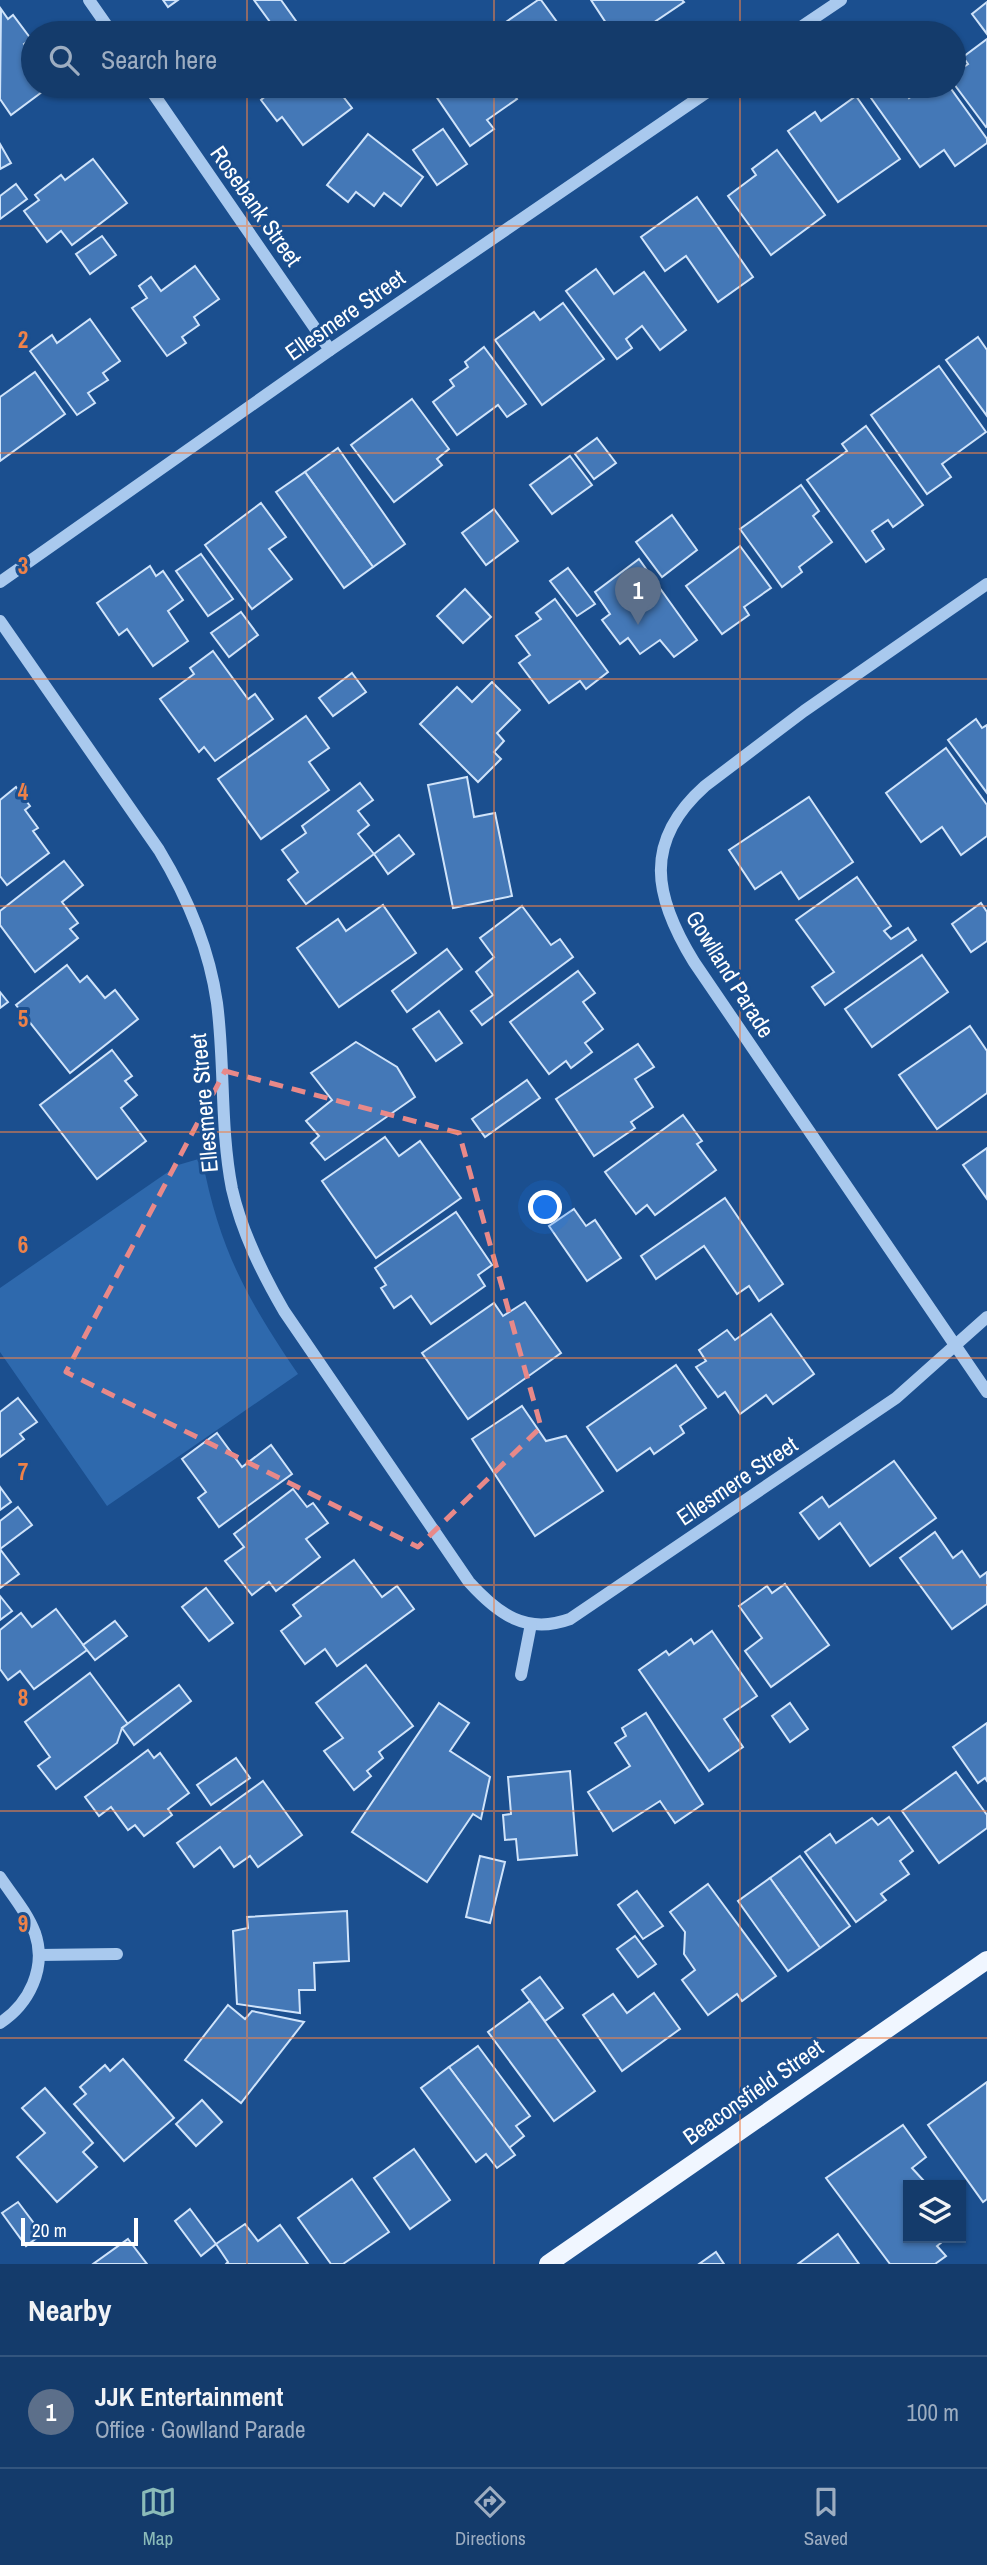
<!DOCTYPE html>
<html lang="en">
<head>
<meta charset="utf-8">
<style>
  body { margin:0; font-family:"Archivo Narrow",sans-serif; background:#1d4271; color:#f1f3f6 }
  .controls { position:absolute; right:21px; bottom:21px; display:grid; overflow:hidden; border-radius:0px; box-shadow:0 2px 5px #0004 }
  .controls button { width:63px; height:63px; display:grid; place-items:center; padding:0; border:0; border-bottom:2px solid #33557e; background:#143b6b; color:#f1f3f6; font:35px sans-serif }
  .scale { position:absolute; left:21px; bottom:18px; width:117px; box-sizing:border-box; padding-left:7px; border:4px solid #fff; border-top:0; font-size:19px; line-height:24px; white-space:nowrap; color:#fff; -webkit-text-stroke:5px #1b4f8f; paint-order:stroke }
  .you { position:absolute; left:546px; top:1208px; width:24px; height:24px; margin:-18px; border:5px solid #fff; border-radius:50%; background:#1a73e8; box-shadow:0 0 0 10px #1a73e833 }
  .badge { display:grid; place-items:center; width:46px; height:46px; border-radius:50%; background:#8bbbb9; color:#fff; font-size:23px; font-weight:700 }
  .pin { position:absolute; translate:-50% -58px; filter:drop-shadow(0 2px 4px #0008) }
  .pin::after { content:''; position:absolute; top:37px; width:24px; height:21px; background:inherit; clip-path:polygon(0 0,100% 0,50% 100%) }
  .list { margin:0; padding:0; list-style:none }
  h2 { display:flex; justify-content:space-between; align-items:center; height:91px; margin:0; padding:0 28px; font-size:30px }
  h2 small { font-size:23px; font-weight:400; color:#9dadc1 }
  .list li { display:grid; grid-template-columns:46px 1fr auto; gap:21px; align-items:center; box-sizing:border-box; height:112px; padding:0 28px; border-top:2px solid #33557e }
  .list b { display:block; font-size:26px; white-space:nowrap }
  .list p { margin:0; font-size:23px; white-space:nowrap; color:#9dadc1 }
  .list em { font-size:23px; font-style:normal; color:#9dadc1 }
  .icon { flex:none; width:38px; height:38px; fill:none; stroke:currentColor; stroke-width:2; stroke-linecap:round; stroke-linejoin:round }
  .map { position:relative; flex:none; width:987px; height:2264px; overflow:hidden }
  .search { position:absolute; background:#143b6b; box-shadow:0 2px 5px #0004; left:21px; right:21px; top:21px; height:77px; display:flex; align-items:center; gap:18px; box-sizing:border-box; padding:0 24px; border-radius:38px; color:#9dadc1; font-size:26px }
  .sheet { height:203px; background:#143b6b }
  nav { display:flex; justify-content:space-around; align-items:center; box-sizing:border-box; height:98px; border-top:2px solid #33557e; background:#143b6b; font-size:19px; color:#9dadc1 }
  nav a { display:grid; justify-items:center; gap:4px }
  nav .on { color:#8bbbb9 }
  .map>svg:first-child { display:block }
  .green { fill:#2e69ad }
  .building { fill:#4478b7; stroke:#cfe3fa; stroke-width:2 }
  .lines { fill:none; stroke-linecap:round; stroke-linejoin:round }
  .minor { stroke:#a9c9ee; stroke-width:12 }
  .major { stroke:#f0f6ff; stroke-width:18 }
  .marked { fill:none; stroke:#e88989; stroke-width:5; stroke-dasharray:14 9; stroke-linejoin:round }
  .grid { fill:none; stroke:#ee8249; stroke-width:2; stroke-opacity:0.55 }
  .labels { text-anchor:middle; stroke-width:6; stroke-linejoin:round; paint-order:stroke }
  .street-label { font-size:23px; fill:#fff; stroke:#1b4f8f }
  .grid-label { font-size:23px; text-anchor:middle; font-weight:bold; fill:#ee8249; stroke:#1b4f8f; stroke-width:6; stroke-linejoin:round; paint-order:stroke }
</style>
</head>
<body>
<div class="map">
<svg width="987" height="2264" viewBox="0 0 987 2264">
  <rect width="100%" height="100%" fill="#1b4f8f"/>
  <path class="green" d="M202,1158C219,1249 247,1299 298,1374L107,1506L0,1352V1288L178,1165Z"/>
  <g class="building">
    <polygon points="163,0 178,0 168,7"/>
    <polygon points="254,0 281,0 296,21 278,33"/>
    <polygon points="538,0 541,0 565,33 510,33 503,24"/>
    <polygon points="591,0 682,0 684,2 638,33 626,33 619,23 610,29"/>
    <polygon points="987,2 987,34 972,14"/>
    <polygon points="1,9 8,19 13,15 31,39 24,44 33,57 33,86 50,86 11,115 0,99"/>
    <polygon points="263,25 269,33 251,33"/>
    <polygon points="987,39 987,126 986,127 954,84 954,74 968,64 963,57"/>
    <polygon points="261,86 335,86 352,108 303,145 282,117 277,121 261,100 268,94"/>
    <polygon points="429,86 507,86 517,99 487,120 494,129 470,146"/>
    <polygon points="887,86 901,86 909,98 926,86 949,86 987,139 987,143 955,166 944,150 920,167 871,98"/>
    <polygon points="856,96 900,159 838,202 788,131 815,112 821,121"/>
    <polygon points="443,129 467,164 437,185 413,150"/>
    <polygon points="368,134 423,177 401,206 384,193 374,206 356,192 348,202 327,185"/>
    <polygon points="0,144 11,163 0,169"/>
    <polygon points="777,150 825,215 771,255 728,196 756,175 752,169"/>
    <polygon points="93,159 127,203 72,245 61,231 47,242 24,211 39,200 35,195 61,175 65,180"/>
    <polygon points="16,184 27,199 0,219 0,196"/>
    <polygon points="697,197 753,277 718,302 686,256 665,271 641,237"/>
    <polygon points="102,236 116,255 90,274 76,254"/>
    <polygon points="195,266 219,299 194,317 199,325 182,337 186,343 167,356 132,308 147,298 139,286 151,277 161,291"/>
    <polygon points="596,269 614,294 644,272 686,330 660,350 642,326 626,339 632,348 617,359 566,291"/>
    <polygon points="563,303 604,359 542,405 495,340 534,312 540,320"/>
    <polygon points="90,319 120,361 103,373 108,380 88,393 95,403 77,415 30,351 52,335 57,343"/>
    <polygon points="978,337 987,350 987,416 946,360"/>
    <polygon points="484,347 526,404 507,417 498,405 457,435 433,402 454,386 450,380 468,367 465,362"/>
    <polygon points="939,366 986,432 942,464 951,477 927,494 871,415"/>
    <polygon points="35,372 65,414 0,461 0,397"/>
    <polygon points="412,399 449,449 437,459 442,465 394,502 351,445"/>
    <polygon points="866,426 923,505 893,527 888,520 872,531 884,549 866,562 807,480 847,451 842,444"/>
    <polygon points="597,438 616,463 594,479 575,454"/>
    <polygon points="338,448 405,544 373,567 305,472"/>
    <polygon points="570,456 592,485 552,514 530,485"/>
    <polygon points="305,472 373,567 344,588 276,492"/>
    <polygon points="801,485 819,511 813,516 832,542 799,567 802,572 782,587 740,529"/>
    <polygon points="261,503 286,537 269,549 292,579 252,609 205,545"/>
    <polygon points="494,509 518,541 486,565 462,533"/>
    <polygon points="672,515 697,550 662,577 636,542"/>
    <polygon points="740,546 771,588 744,607 749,615 722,634 686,586"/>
    <polygon points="201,554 233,599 208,616 176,571"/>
    <polygon points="639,559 697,640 674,657 660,640 640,654 628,638 620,644 602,620 610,614 595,592"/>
    <polygon points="150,566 156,576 163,571 183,600 168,611 188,641 153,666 127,629 119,635 97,603"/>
    <polygon points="568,568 595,604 577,616 550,581"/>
    <polygon points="465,589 491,617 463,643 437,616"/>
    <polygon points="555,599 608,672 586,689 580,681 549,703 519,663 530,655 516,636 541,619 536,613"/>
    <polygon points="241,612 258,635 229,657 211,633"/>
    <polygon points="213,651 248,699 255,694 273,719 215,761 204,747 199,752 160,699 194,674 190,668"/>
    <polygon points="352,673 366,692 333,716 319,698"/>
    <polygon points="492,682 520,710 497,733 504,741 494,752 501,759 478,782 420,724 457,687 472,702"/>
    <polygon points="306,716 329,748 309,762 329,790 261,839 218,779"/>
    <polygon points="976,719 982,728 987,725 987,793 948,740"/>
    <polygon points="946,748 987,805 987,836 961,855 942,827 921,842 886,793"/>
    <polygon points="467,777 474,817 495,813 512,896 453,908 428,785"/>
    <polygon points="360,783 373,800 358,811 369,825 358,834 374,854 306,904 288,880 298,872 282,850 306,833 302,826"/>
    <polygon points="16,787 30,806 25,810 38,828 33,831 49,853 7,885 0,876 0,800"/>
    <polygon points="809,797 853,862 799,899 781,872 755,889 729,850"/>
    <polygon points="399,835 414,854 388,874 374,854"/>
    <polygon points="64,861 83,885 62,902 78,923 70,929 78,938 35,972 0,925 0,911"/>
    <polygon points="857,877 891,926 884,931 891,939 908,928 916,940 825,1005 812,987 834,972 796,920"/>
    <polygon points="981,903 987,912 987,941 971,952 952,924"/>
    <polygon points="383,905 416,953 339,1007 297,948 338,919 346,931"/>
    <polygon points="522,906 551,945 560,939 573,957 482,1025 471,1011 493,995 476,972 494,957 480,938"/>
    <polygon points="447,949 462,969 407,1012 392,991"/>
    <polygon points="922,955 948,992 872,1047 845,1009"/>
    <polygon points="67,965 80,982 87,976 105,998 115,990 138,1019 70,1073 16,1005"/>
    <polygon points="578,971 595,993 583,1002 603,1029 585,1043 592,1052 571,1068 566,1061 549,1074 510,1022"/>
    <polygon points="0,992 8,1002 0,1008"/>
    <polygon points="439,1011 462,1043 436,1061 413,1029"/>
    <polygon points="970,1026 987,1051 987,1093 937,1129 899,1075"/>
    <polygon points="356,1042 397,1067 415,1097 325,1160 311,1143 319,1136 306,1121 332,1100 311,1073"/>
    <polygon points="638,1044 654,1067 635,1079 653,1107 631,1122 635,1128 594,1156 556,1099"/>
    <polygon points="112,1050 132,1076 125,1081 137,1095 121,1108 146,1141 97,1179 40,1105"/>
    <polygon points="527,1080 540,1098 485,1137 472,1119"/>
    <polygon points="683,1115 702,1141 697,1144 716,1170 655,1215 647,1205 636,1214 605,1172"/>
    <polygon points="385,1137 399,1156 420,1141 461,1198 376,1258 322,1181"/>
    <polygon points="987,1148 987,1199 963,1165"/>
    <polygon points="725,1198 783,1284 759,1301 749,1286 737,1294 704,1246 656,1279 641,1256"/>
    <polygon points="574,1209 586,1226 595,1220 621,1258 587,1281 549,1226"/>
    <polygon points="456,1212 492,1265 478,1275 485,1286 431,1324 411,1296 394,1308 381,1288 386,1285 375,1268"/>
    <polygon points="525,1302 561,1353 468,1419 422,1353 494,1303 503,1316"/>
    <polygon points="771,1314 814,1374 773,1404 766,1395 740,1414 725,1392 718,1397 696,1367 706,1361 699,1350 727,1330 735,1340"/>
    <polygon points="676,1365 706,1408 680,1426 684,1433 654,1454 650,1448 617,1471 587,1427"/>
    <polygon points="18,1398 37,1422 20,1434 24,1439 0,1457 0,1412"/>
    <polygon points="522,1406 546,1441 566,1436 603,1491 535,1536 472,1439"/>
    <polygon points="217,1433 242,1467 271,1445 292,1474 219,1527 198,1498 206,1492 182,1459"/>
    <polygon points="894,1461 936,1518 870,1566 840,1523 819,1539 800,1513 822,1497 829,1507"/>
    <polygon points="0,1487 11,1502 0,1510"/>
    <polygon points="293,1489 307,1507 313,1503 328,1523 306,1539 320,1557 276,1591 269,1582 252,1595 225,1561 244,1547 234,1534"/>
    <polygon points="18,1507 32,1525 0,1549 0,1521"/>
    <polygon points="935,1532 953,1558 962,1551 980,1577 987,1572 987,1604 952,1629 900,1558"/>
    <polygon points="0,1549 19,1574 0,1588"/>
    <polygon points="354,1560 382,1597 397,1586 414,1609 337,1666 325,1649 305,1664 281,1631 301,1616 293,1605"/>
    <polygon points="785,1584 829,1645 771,1687 745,1651 762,1638 739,1606 767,1586 772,1593"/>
    <polygon points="206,1588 233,1623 209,1641 182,1607"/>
    <polygon points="0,1596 12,1611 0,1620"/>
    <polygon points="56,1609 87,1650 34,1689 20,1671 8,1680 0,1669 0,1630 21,1613 32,1627"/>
    <polygon points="115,1621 127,1636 95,1660 83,1645"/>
    <polygon points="712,1631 757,1696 724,1719 743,1747 709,1771 639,1670 666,1651 669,1655 691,1639 694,1644"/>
    <polygon points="366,1665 413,1726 379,1752 383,1758 367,1771 371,1776 354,1790 324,1751 343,1738 316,1703"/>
    <polygon points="90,1673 128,1724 122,1728 117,1743 56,1789 38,1766 50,1757 25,1722"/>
    <polygon points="179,1685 191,1701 134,1745 122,1728"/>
    <polygon points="439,1703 469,1723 450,1751 490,1777 481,1819 473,1814 427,1882 352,1832"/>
    <polygon points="790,1703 808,1729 790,1742 772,1716"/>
    <polygon points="646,1713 703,1804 675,1823 660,1801 613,1831 588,1792 630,1766 615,1743 626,1736 622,1728"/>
    <polygon points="987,1723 987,1781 985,1778 978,1783 953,1747"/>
    <polygon points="148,1750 154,1758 160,1753 189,1793 168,1809 172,1815 144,1836 135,1825 128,1830 111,1807 99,1816 85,1797"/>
    <polygon points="236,1758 250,1778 211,1805 197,1785"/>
    <polygon points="570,1771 577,1855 518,1860 516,1839 505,1840 503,1815 511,1814 508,1777"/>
    <polygon points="956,1772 987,1815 987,1828 939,1863 902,1811"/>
    <polygon points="263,1781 302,1835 258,1867 250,1856 234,1867 220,1847 194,1867 177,1843"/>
    <polygon points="889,1817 913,1851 900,1861 909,1874 881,1894 886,1900 856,1922 805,1852 830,1834 836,1843 872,1818 878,1825"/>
    <polygon points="480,1856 505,1862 490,1923 466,1917"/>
    <polygon points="800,1856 850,1926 820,1948 770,1878"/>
    <polygon points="770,1878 820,1948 788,1971 738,1901"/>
    <polygon points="708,1884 776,1976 742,2001 737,1994 708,2015 682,1980 695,1970 684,1954 685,1932 670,1912"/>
    <polygon points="637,1891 663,1926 643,1939 618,1905"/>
    <polygon points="347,1911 349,1961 314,1963 315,1990 299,1990 300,2013 237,2004 233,1931 248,1928 247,1917"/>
    <polygon points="635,1936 656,1964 638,1977 617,1949"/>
    <polygon points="540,1977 563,2008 545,2021 522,1990"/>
    <polygon points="654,1993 680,2029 622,2071 583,2015 613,1994 627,2013"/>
    <polygon points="530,2001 595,2091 554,2121 488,2032"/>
    <polygon points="228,2005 245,2019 252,2011 304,2022 241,2103 185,2060"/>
    <polygon points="478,2046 530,2116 516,2126 524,2136 509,2148 449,2067"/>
    <polygon points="123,2059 174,2118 124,2161 74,2104 86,2094 80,2087 105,2065 110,2071"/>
    <polygon points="449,2067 515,2155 497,2168 486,2154 476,2162 421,2088"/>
    <polygon points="987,2082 987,2199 983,2202 928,2125"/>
    <polygon points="45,2088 93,2143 83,2152 97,2167 57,2202 17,2157 45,2133 22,2108"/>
    <polygon points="202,2100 222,2122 196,2146 176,2124"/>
    <polygon points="903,2125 926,2157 912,2168 923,2180 917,2185 908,2185 908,2238 947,2238 937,2246 946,2256 935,2264 890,2264 826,2178"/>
    <polygon points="414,2149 450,2200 410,2229 374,2178"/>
    <polygon points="352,2179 389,2232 343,2264 331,2264 298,2218"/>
    <polygon points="18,2202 42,2234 26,2246 2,2213"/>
    <polygon points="190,2209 216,2244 201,2256 175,2221"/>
    <polygon points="245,2224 258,2241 280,2225 308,2264 226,2264 228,2262 216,2244"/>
    <polygon points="838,2234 859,2264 798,2264"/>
    <polygon points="128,2239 147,2264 93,2264"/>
    <polygon points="716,2252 724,2264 699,2264"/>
  </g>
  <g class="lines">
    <g class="minor">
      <polyline points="89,0 112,33"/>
      <polyline points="792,33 841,0"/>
      <polyline points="148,86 330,350"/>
      <polyline points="0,582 330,350 716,86"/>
      <path d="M987,584L804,711L705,786C642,842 654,897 694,962L987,1392"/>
      <path d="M0,621L159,850C188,898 209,947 217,1003C225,1065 220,1128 232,1189C242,1233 262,1273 284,1311L469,1582C498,1614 526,1635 570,1619L896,1398L987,1317"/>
      <polyline points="521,1675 531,1624"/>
      <path d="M0,1877C12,1895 27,1912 35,1933C47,1968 29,2004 0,2023"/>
      <polyline points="39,1955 117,1954"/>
    </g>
    <polyline class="major" points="548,2264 987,1960"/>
  </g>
  <path class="marked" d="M225,1071L459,1133L541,1427L418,1547L66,1372Z"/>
  <path class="grid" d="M247,0V33M494,0V33M740,0V33M247,86V2264M494,86V2264M740,86V2264M0,226H987M0,453H987M0,679H987M0,906H987M0,1132H987M0,1358H987M0,1585H987M0,1811H987M0,2038H987"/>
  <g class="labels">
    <g class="street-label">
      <text transform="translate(256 206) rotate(55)" y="8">Rosebank Street</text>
      <text transform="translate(345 315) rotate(-35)" y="8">Ellesmere Street</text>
      <text transform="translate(730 974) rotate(58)" y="8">Gowlland Parade</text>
      <text transform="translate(204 1103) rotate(-95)" y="8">Ellesmere Street</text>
      <text transform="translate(737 1481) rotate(-34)" y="8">Ellesmere Street</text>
      <text transform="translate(753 2092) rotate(-35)" y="8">Beaconsfield Street</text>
    </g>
  </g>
  <g class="grid-label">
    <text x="23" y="348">2</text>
    <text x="23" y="574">3</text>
    <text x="23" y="800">4</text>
    <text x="23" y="1027">5</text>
    <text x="23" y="1253">6</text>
    <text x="23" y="1480">7</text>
    <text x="23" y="1706">8</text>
    <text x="23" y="1932">9</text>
  </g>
</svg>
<div class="controls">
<button><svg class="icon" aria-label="layers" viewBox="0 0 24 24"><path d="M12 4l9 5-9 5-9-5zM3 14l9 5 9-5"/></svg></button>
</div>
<div class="scale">20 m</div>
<div class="you"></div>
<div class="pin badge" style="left:638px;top:625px;background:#5c6f8a">1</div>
<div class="search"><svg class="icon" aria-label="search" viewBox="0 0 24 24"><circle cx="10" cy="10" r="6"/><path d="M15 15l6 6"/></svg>Search here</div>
</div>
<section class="sheet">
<h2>Nearby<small></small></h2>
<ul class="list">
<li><span class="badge" style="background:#5c6f8a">1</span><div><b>JJK Entertainment</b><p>Office · Gowlland Parade</p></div><em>100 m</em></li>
</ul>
</section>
<nav>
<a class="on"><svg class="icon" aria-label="map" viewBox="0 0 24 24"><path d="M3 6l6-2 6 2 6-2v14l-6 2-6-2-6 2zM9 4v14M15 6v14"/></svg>Map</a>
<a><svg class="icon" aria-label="directions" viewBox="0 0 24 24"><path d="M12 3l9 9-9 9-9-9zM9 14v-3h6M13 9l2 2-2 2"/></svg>Directions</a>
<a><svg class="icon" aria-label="saved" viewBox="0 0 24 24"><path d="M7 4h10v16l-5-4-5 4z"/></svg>Saved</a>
</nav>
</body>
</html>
